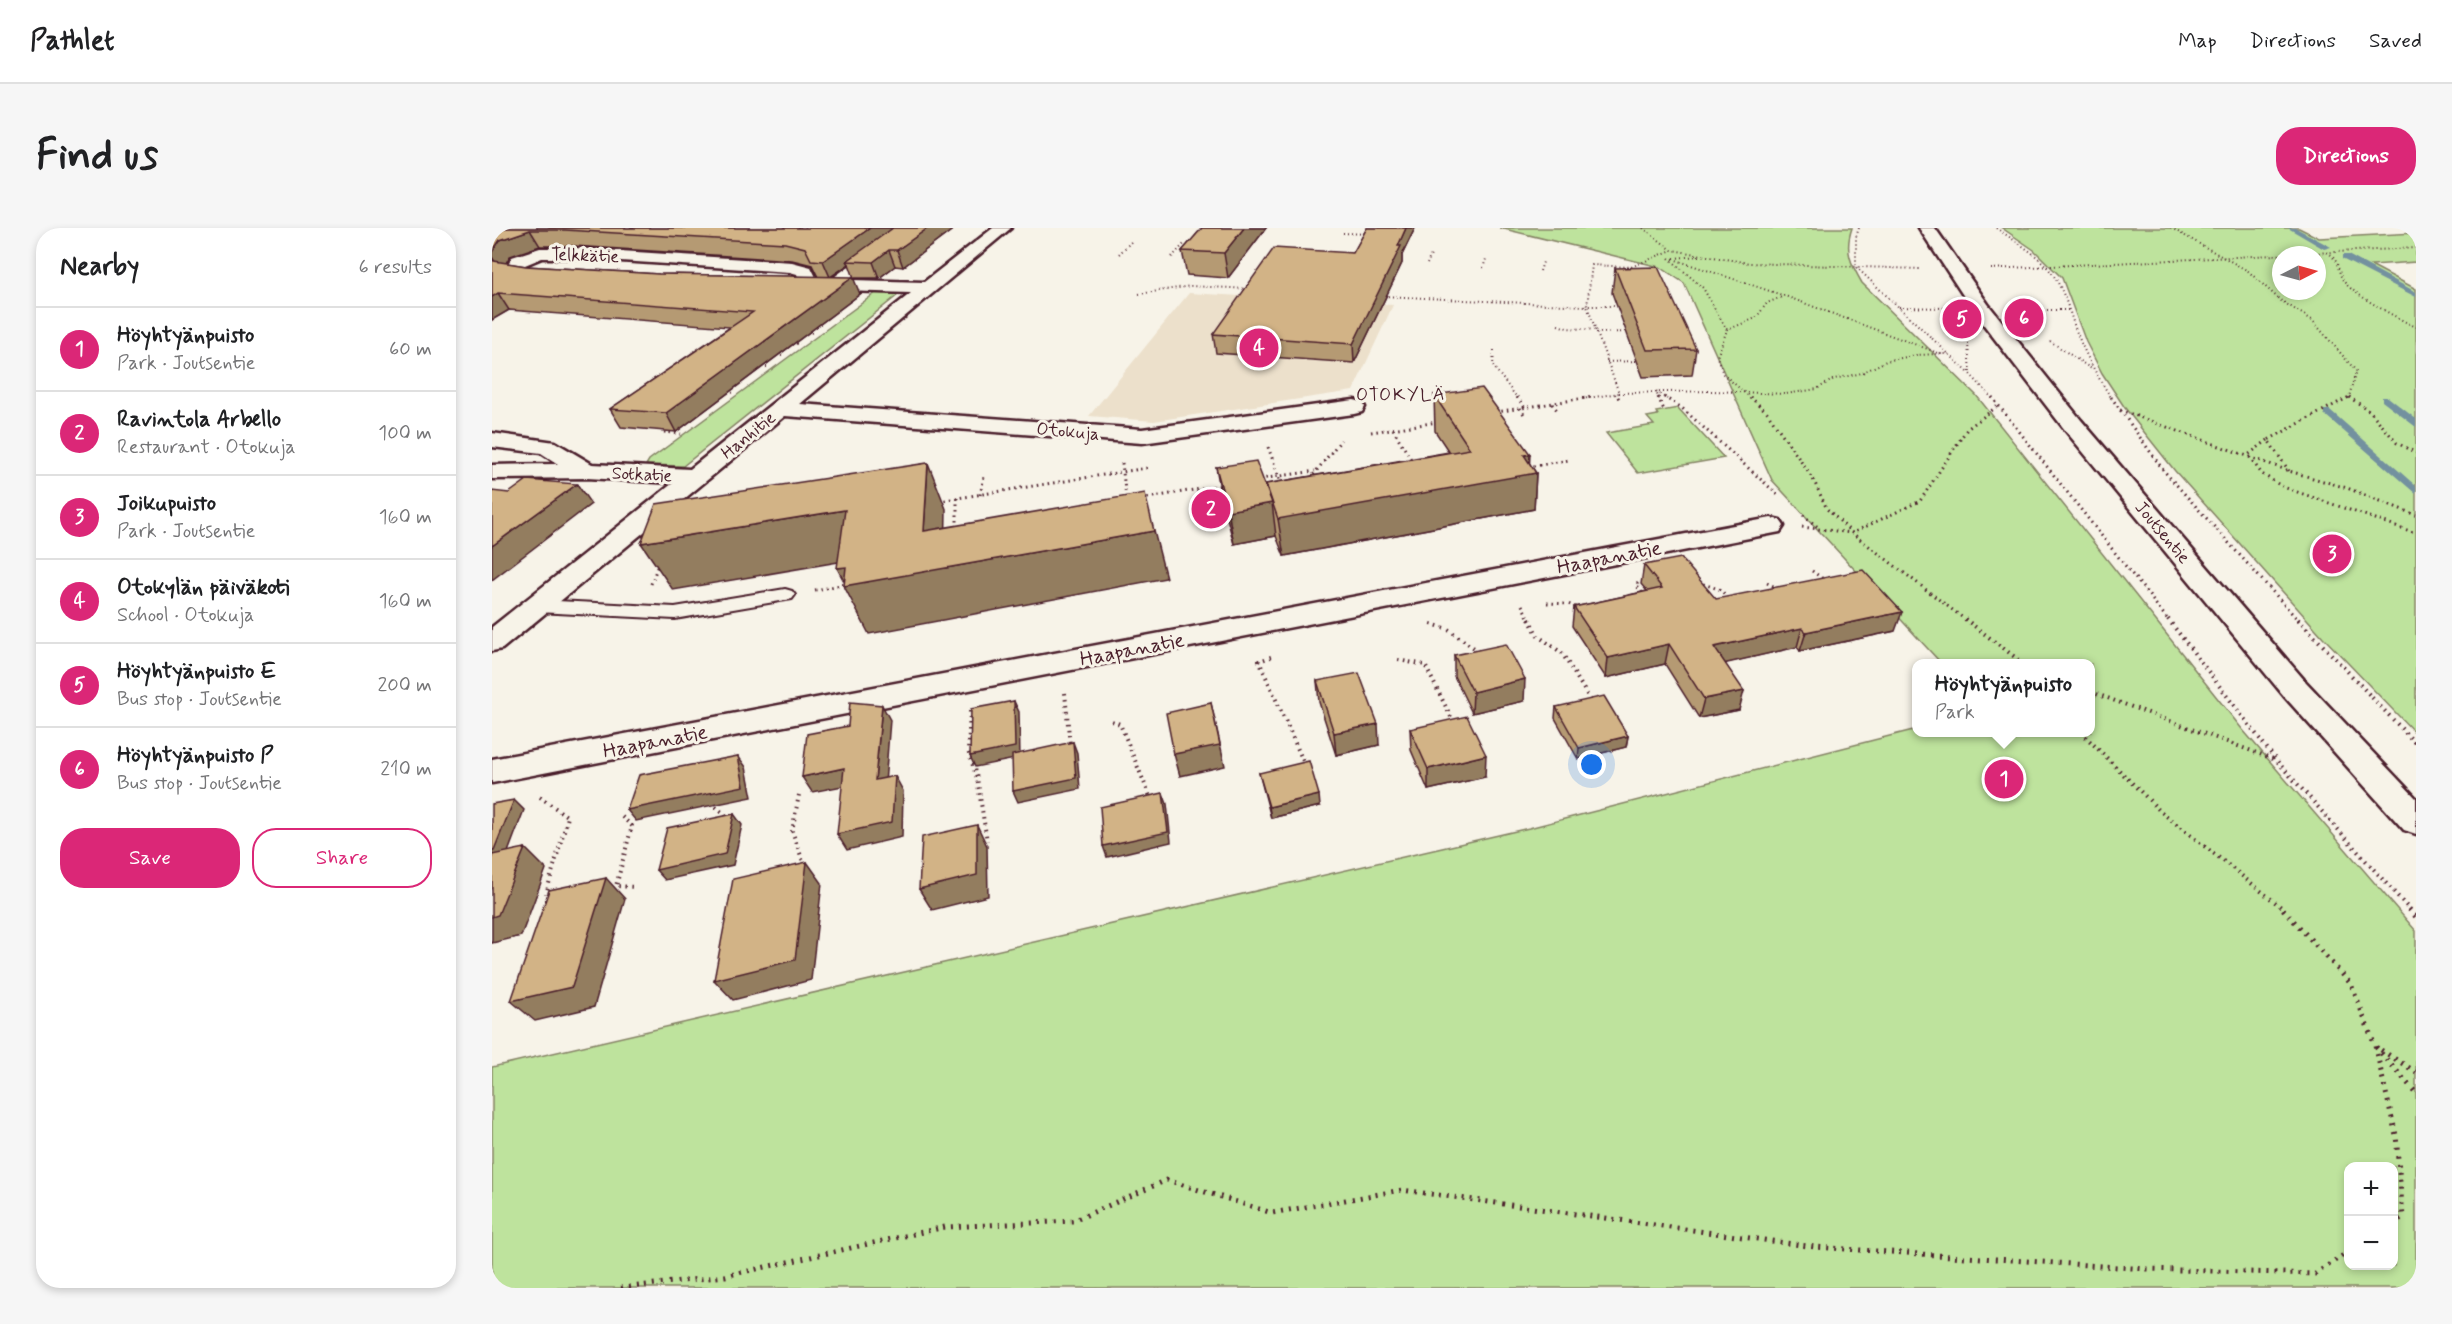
<!DOCTYPE html>
<html lang="en">
<head>
<meta charset="utf-8">
<style>
  body { margin:0; font-family:Mynerve,sans-serif; background:#f6f6f6; color:#202124 }
  .controls { position:absolute; right:18px; bottom:18px; display:grid; overflow:hidden; border-radius:12px; box-shadow:0 3px 9px #0003 }
  .controls button { width:54px; height:54px; display:grid; place-items:center; padding:0; border:0; border-bottom:2px solid #e0e0e0; background:#fff; color:#202124; font:30px sans-serif }
  .compass { position:absolute; left:1780px; top:18px; width:54px; height:54px; border-radius:50%; background:#fff; box-shadow:0 3px 9px #0003; rotate:84deg }
  .you { position:absolute; left:1100px; top:537px; width:21px; height:21px; margin:-15px; border:4px solid #fff; border-radius:50%; background:#1a73e8; box-shadow:0 0 0 9px #1a73e833 }
  .badge { display:grid; place-items:center; width:39px; height:39px; border-radius:50%; background:#db2777; color:#fff; font-size:20px; font-weight:700 }
  .pin { position:absolute; translate:-50% -50%; border:3px solid #fff; box-shadow:0 2px 6px #0006 }
  .popup { position:absolute; left:1420px; top:431px; width:183px; height:78px; box-sizing:border-box; display:grid; place-content:center; border-radius:12px; background:#fff; filter:drop-shadow(0 2px 4px #0005); font-size:20px; white-space:nowrap; color:#757577 }
  .popup b { font-size:22px; color:#202124 }
  .popup::after { content:''; position:absolute; left:50%; top:100%; margin-left:-12px; border:12px solid transparent; border-top-color:#fff }
  .list { margin:0; padding:0; list-style:none }
  h2 { display:flex; justify-content:space-between; align-items:center; height:78px; margin:0; padding:0 24px; font-size:26px }
  h2 small { font-size:20px; font-weight:400; color:#757577 }
  .list li { display:grid; grid-template-columns:39px 1fr auto; gap:18px; align-items:center; box-sizing:border-box; height:84px; padding:0 24px; border-top:2px solid #e0e0e0 }
  .list b { display:block; font-size:22px; white-space:nowrap }
  .list p { margin:0; font-size:20px; white-space:nowrap; color:#757577 }
  .list em { font-size:20px; font-style:normal; color:#757577 }
  .actions { display:flex; gap:12px; padding:18px 24px }
  .actions a { flex:1; padding:14px 0; border:2px solid #db2777; border-radius:24px; text-align:center; font-size:21px; color:#db2777 }
  .actions .main { background:#db2777; color:#fff }
  .map { position:relative; flex:none; width:1924px; height:1060px; overflow:hidden; border-radius:24px }
  header { display:flex; align-items:center; gap:36px; box-sizing:border-box; height:84px; padding:0 30px; background:#fff; border-bottom:2px solid #e0e0e0 }
  header strong { font-size:28px }
  nav { display:flex; gap:33px; margin-inline-start:auto; font-size:21px }
  .intro { display:flex; align-items:center; justify-content:space-between; box-sizing:border-box; height:144px; padding:0 36px }
  h1 { margin:0; font-size:42px }
  .button { padding:15px 27px; border-radius:24px; background:#db2777; color:#fff; font-size:21px; font-weight:700 }
  main { display:flex; gap:36px; padding:0 36px }
  aside { flex:1; background:#fff; border-radius:24px; box-shadow:0 3px 9px #0003 }
  .map>svg:first-child { display:block }
  .built { fill:#ece0cb }
  .green { fill:#bee39d; stroke:#848164; stroke-width:1.5; fill-rule:evenodd }
  .lines { fill:none; stroke-linecap:round; stroke-linejoin:round }
  .stream { fill:#73919f; fill-rule:evenodd }
  .service-casing { stroke:#4a1f2b; stroke-width:4 }
  .minor-casing { stroke:#4a1f2b; stroke-width:5 }
  .secondary-casing { stroke:#4a1f2b; stroke-width:5 }
  .path-far3 { stroke:#4a1f2b; stroke-width:2; stroke-dasharray:1 3; stroke-linecap:butt }
  .path-far2 { stroke:#4a1f2b; stroke-width:3; stroke-dasharray:1.5 4; stroke-linecap:butt }
  .path-far1 { stroke:#4a1f2b; stroke-width:4; stroke-dasharray:1.5 4.5; stroke-linecap:butt }
  .path { stroke:#4a1f2b; stroke-width:5; stroke-dasharray:2 6; stroke-linecap:butt }
  .service { fill:#f7f3e8; fill-rule:evenodd }
  .minor { fill:#f7f3e8; fill-rule:evenodd }
  .secondary { fill:#f7f3e8; fill-rule:evenodd }
  .wall { fill:#b59a73; stroke:#4a1f2b; stroke-width:1.5; fill-rule:evenodd }
  .shaded-wall { fill:#937d5e; stroke:#4a1f2b; stroke-width:1.5 }
  .building { fill:#d2b386; stroke:#4a1f2b; stroke-width:1.5 }
  .labels { text-anchor:middle; stroke-width:6; stroke-linejoin:round; paint-order:stroke }
  .far-street-label { font-size:18px; fill:#4a1f2b; stroke:#f7f3e8 }
  .far-neighbourhood-label { font-size:18px; letter-spacing:1.5px; fill:#4a1f2b; stroke:#f7f3e8 }
  .street-label { font-size:21px; fill:#4a1f2b; stroke:#f7f3e8 }
</style>
</head>
<body>
<header>
<strong>Pathlet</strong>
<nav><a>Map</a><a>Directions</a><a>Saved</a></nav>
</header>
<div class="intro"><h1>Find us</h1><a class="button">Directions</a></div>
<main>
<aside>
<h2>Nearby<small>6 results</small></h2>
<ul class="list">
<li><span class="badge">1</span><div><b>Höyhtyänpuisto</b><p>Park · Joutsentie</p></div><em>60 m</em></li>
<li><span class="badge">2</span><div><b>Ravintola Arbello</b><p>Restaurant · Otokuja</p></div><em>100 m</em></li>
<li><span class="badge">3</span><div><b>Joikupuisto</b><p>Park · Joutsentie</p></div><em>160 m</em></li>
<li><span class="badge">4</span><div><b>Otokylän päiväkoti</b><p>School · Otokuja</p></div><em>160 m</em></li>
<li><span class="badge">5</span><div><b>Höyhtyänpuisto E</b><p>Bus stop · Joutsentie</p></div><em>200 m</em></li>
<li><span class="badge">6</span><div><b>Höyhtyänpuisto P</b><p>Bus stop · Joutsentie</p></div><em>210 m</em></li>
</ul>
<div class="actions"><a class="main">Save</a><a>Share</a></div>
</aside>
<div class="map">
<svg width="1924" height="1060" viewBox="0 0 1924 1060">
  <rect width="100%" height="100%" fill="#f7f3e8"/>
  <filter id="ink" filterUnits="userSpaceOnUse"><feTurbulence type="fractalNoise" baseFrequency=".0167" numOctaves="2"/><feDisplacementMap in="SourceGraphic" scale="12" xChannelSelector="R" yChannelSelector="G"/><feConvolveMatrix kernelMatrix="1 2 1 2 8 2 1 2 1" color-interpolation-filters="sRGB"/></filter>
  <g filter="url(#ink)">
    <polygon class="built" points="697,65 901,77 861,163 662,193 597,188"/>
    <g class="green">
      <path d="M1008,0H1360C1352,23 1359,36 1370,55L1484,167L1750,501L1924,703V1060H0V839L1037,600L1425,501V504H1599V436L1449,435L1280,252L1192,55L1168,39ZM1856,938H1902V1038H1856Z"/>
      <path d="M1510,0H1807L1827,10L1924,5V34L1879,37L1924,61V506L1831,409L1683,243L1633,180L1610,145L1594,114L1570,50L1542,22ZM1789,27H1825V63H1789Z"/>
      <polygon points="385,64 405,64 406,67 191,238 154,237 157,232"/>
      <polygon points="1186,180 1232,230 1146,245 1114,205 1162,197 1155,189 1166,187 1164,184"/>
    </g>
    <g class="lines">
      <g class="stream">
        <polygon points="1796,0 1804,0 1839,19 1832,21"/>
        <polygon points="1850,27 1856,27 1924,64 1924,69 1850,31"/>
        <polygon points="1890,169 1896,169 1924,191 1924,199 1890,173"/>
        <polygon points="1832,182 1838,182 1924,258 1924,266 1832,186"/>
      </g>
      <defs>
        <g id="service">
          <polygon points="410,0 424,0 345,60 335,60 333,57 335,54"/>
          <polygon points="293,361 300,363 303,367 300,371 183,391 45,384 38,383 35,378 38,373 45,372 183,379"/>
        </g>
        <g id="minor">
          <path d="M501,0H519L308,176L650,201L862,172L870,174L873,179L870,184L862,186L650,215L293,188L10,421L0,423V399L181,255L95,250L0,251V237L66,236L49,225L0,219V205L63,214L100,236L198,241L419,65L317,62L310,60L305,46L298,44L82,30H50L33,37L31,40L61,43L64,47L61,51C47,54 28,51 14,48L11,44L20,29L48,20H82L300,34L319,39L325,51L432,54Z"/>
          <polygon points="1279,290 1288,292 1292,298 1288,304 0,555 0,531"/>
        </g>
        <polygon id="secondary" points="1427,0 1443,0 1496,76 1589,192 1814,454 1924,570 1924,606 1912,602 1792,468 1573,202 1482,84"/>
      </defs>
      <use href="#service" class="service-casing"/>
      <use href="#minor" class="minor-casing"/>
      <use href="#secondary" class="secondary-casing"/>
      <g class="path-far3">
        <polyline points="1151,0 1180,22 1257,35 1427,41"/>
        <polyline points="1367,0 1364,9 1364,39 1478,146 1501,171"/>
        <path d="M1504,0C1521,12 1541,23 1555,39C1573,59 1577,86 1587,110C1596,132 1607,151 1620,171"/>
        <polyline points="1679,0 1756,43 1788,72 1820,92 1864,143 1857,169 1854,171"/>
        <polyline points="851,5 877,6"/>
        <path d="M1835,24C1850,34 1844,46 1854,56C1866,69 1907,91 1924,99"/>
        <polyline points="627,26 641,12"/>
        <polyline points="680,29 693,15"/>
        <polyline points="1177,30 1211,60 1235,102 1225,129 1231,146 1260,171"/>
        <polyline points="1182,30 1207,28"/>
        <polyline points="1181,31 1293,68 1449,126 1457,126"/>
        <polyline points="935,36 939,27"/>
        <polyline points="991,40 994,31"/>
        <polyline points="1499,41 1924,20"/>
        <polyline points="1048,43 1051,34"/>
        <polyline points="647,66 699,58 758,61"/>
        <polyline points="892,68 1095,78 1100,37 1139,39 1180,22"/>
        <polyline points="1407,79 1453,80"/>
        <polyline points="1531,82 1578,82"/>
        <polyline points="1066,97 1075,100 1104,102"/>
        <polyline points="1235,102 1264,90 1275,75 1292,68"/>
        <polyline points="311,104 322,105"/>
        <polyline points="1104,105 1134,104"/>
        <polyline points="1558,113 1601,142"/>
        <polyline points="296,115 308,116"/>
        <polyline points="1476,115 1478,146"/>
        <polyline points="1002,122 1001,138 1026,171"/>
        <polyline points="281,127 292,128"/>
        <polyline points="1115,134 1145,133"/>
        <polyline points="266,139 277,139"/>
        <polyline points="232,164 243,165"/>
        <polyline points="1127,165 1220,163 1294,166 1325,161 1342,151 1370,145 1394,133 1424,127 1449,126"/>
        <polyline points="1123,166 1127,171"/>
        <polyline points="1857,169 1859,171"/>
        <polyline points="1090,171 1127,165 1095,78 1125,78"/>
        <polyline points="1167,171 1164,164 1175,171"/>
      </g>
      <g class="path-far2">
        <polyline points="1025,169 1033,180"/>
        <polyline points="1126,169 1128,172"/>
        <polyline points="1166,169 1172,182"/>
        <polyline points="1172,169 1190,180 1286,267"/>
        <polyline points="1258,169 1275,184 1321,251 1335,281 1360,305 1475,393"/>
        <polyline points="1500,169 1677,393"/>
        <polyline points="1619,169 1672,243 1807,393"/>
        <polyline points="1857,169 1878,183 1905,215 1924,225"/>
        <polyline points="1060,176 1065,182"/>
        <polyline points="1028,180 1033,188"/>
        <polyline points="1628,182 1797,243 1855,260 1924,287"/>
        <polyline points="1004,184 1100,169"/>
        <polyline points="901,201 920,233"/>
        <polyline points="172,204 189,206"/>
        <polyline points="879,204 946,194"/>
        <polyline points="1776,212 1756,227 1770,246 1791,259 1924,305"/>
        <polyline points="776,219 790,257"/>
        <polyline points="630,235 634,272"/>
        <polyline points="1036,239 1077,232"/>
        <polyline points="1797,243 1776,212 1857,169"/>
        <polyline points="768,251 823,243"/>
        <polyline points="818,251 849,212"/>
        <polyline points="488,267 492,249"/>
        <polyline points="465,270 465,302"/>
        <polyline points="650,271 731,257"/>
        <polyline points="447,273 655,240"/>
        <polyline points="1311,287 1326,299"/>
        <polyline points="1310,299 1360,305 1428,273 1475,201 1507,177"/>
        <polyline points="1320,343 1334,353"/>
        <polyline points="1206,354 1229,362 1234,368"/>
        <polyline points="1146,355 1144,357 1152,367"/>
        <polyline points="1275,355 1288,361"/>
        <polyline points="159,356 167,334"/>
        <polyline points="323,362 354,356"/>
        <polyline points="1055,375 1076,376 1086,380"/>
        <polyline points="1030,377 1038,393"/>
      </g>
      <g class="path-far1">
        <polyline points="1037,391 1046,408 1070,425 1100,475"/>
        <polyline points="1473,391 1532,436"/>
        <polyline points="1676,391 1784,532 1918,682"/>
        <polyline points="1806,391 1924,516"/>
        <polyline points="939,396 956,401 989,425"/>
        <polyline points="779,429 767,433 811,533"/>
        <polyline points="906,432 933,437 962,495"/>
        <polyline points="1599,464 1784,532"/>
        <polyline points="573,465 578,518"/>
        <polyline points="478,483 476,523 485,550 495,613"/>
        <polyline points="620,493 628,496 659,571"/>
        <polyline points="1589,504 1668,583 1793,682"/>
        <polyline points="307,567 300,603 313,639"/>
        <polyline points="48,569 76,589 54,666"/>
        <polyline points="219,575 236,589"/>
        <polyline points="130,589 140,598 124,658 144,659"/>
      </g>
      <g class="path">
        <polyline points="1791,681 1859,756 1883,818 1904,907 1911,989 1902,995"/>
        <polyline points="1917,681 1924,689"/>
        <polyline points="1884,819 1924,865"/>
        <polyline points="1889,822 1924,844"/>
        <polyline points="129,1060 233,1048 453,999 581,993 675,952 780,985 910,962 1323,1019 1655,1041 1823,1046 1856,1024"/>
      </g>
      <use href="#service" class="service"/>
      <use href="#minor" class="minor"/>
      <use href="#secondary" class="secondary"/>
    </g>
    <g class="wall">
      <path d="M0,0H463L411,39L403,38L387,50H362L357,36L338,49L368,66L184,204L129,199L118,181L238,99L17,82L0,92ZM48,18H82L300,32L320,37L326,49L167,46L34,38L14,35L18,28Z"/>
      <polygon points="710,0 774,0 736,50 695,47 690,23"/>
      <polygon points="875,0 923,0 910,27 910,35 862,135 724,125 721,106 861,25"/>
      <polygon points="1123,40 1204,121 1200,147 1151,149 1120,65"/>
      <polygon points="942,167 1038,236 1044,245 1042,281 792,328 784,308 742,316 730,272 724,239 774,261 774,256 957,224 943,203"/>
      <polygon points="1152,337 1224,371 1403,403 1308,423 1305,419 1233,435 1247,482 1207,490 1173,436 1114,450 1080,398 1082,379 1155,363 1149,356"/>
      <polygon points="962,427 1032,473 980,485 962,448"/>
      <polygon points="825,453 887,517 844,527 827,474"/>
      <polygon points="1064,479 1136,508 1134,519 1086,531 1063,490"/>
      <polygon points="918,501 993,549 936,562 919,522"/>
      <polygon points="767,545 828,578 779,590"/>
    </g>
    <g class="shaded-wall">
      <polygon points="378,0 406,0 355,33 357,36 338,49 331,33"/>
      <polygon points="436,0 463,0 411,39 405,22"/>
      <polygon points="752,0 774,0 736,50 732,25"/>
      <polygon points="914,0 923,0 910,27 910,35 862,135 861,116"/>
      <polygon points="38,2 48,18 18,28 9,43 12,49 0,29 0,24 8,12"/>
      <polygon points="397,22 403,38 387,50 381,34"/>
      <polygon points="361,49 368,66 184,204 174,185"/>
      <polygon points="6,65 17,82 0,92 0,69"/>
      <polygon points="1038,226 1037,246 1044,245 1042,281 792,328 786,291"/>
      <polygon points="436,235 454,281 453,340 662,303 674,350 377,406 352,358 354,357 345,340 354,339 432,303"/>
      <polygon points="85,256 99,276 0,352 0,318"/>
      <polygon points="780,275 784,308 742,316 736,283"/>
      <polygon points="353,282 376,329 181,362 149,315"/>
      <polygon points="1410,384 1403,403 1308,423 1314,404"/>
      <polygon points="1310,400 1305,419 1218,439 1222,419"/>
      <polygon points="1177,416 1173,436 1114,450 1116,430"/>
      <polygon points="1033,451 1032,473 980,485 981,464"/>
      <polygon points="1252,463 1247,482 1207,490 1212,471"/>
      <polygon points="522,473 527,484 528,530 483,539 478,528"/>
      <polygon points="719,475 733,538 688,548 682,526"/>
      <polygon points="390,477 398,492 392,568 383,552"/>
      <polygon points="886,496 887,517 844,527 842,505"/>
      <polygon points="1136,508 1134,519 1086,531 1087,520"/>
      <polygon points="581,514 585,525 588,561 526,574 521,563"/>
      <polygon points="994,527 993,549 936,562 936,541"/>
      <polygon points="246,528 254,539 260,569 144,593 135,582"/>
      <polygon points="352,540 361,556 320,564 310,549"/>
      <polygon points="403,548 411,563 410,609 355,622 345,606"/>
      <polygon points="671,565 675,576 679,614 615,629 611,618"/>
      <polygon points="827,567 828,578 779,590 777,579"/>
      <polygon points="22,572 32,582 13,632 0,635 0,622"/>
      <polygon points="242,586 250,597 241,637 173,652 164,642"/>
      <polygon points="485,597 495,618 496,668 440,682 427,661"/>
      <polygon points="33,620 54,641 29,708 0,715 0,689"/>
      <polygon points="315,634 330,655 319,752 241,772 222,752"/>
      <polygon points="114,650 133,671 102,779 43,793 19,773"/>
    </g>
    <g class="building">
      <polygon points="0,0 378,0 331,33 319,32 313,20 293,15 73,2 38,2 8,12 0,24"/>
      <polygon points="401,0 436,0 405,22 397,22 381,34 355,33"/>
      <polygon points="710,0 752,0 732,25 690,23"/>
      <polygon points="875,0 914,0 906,18 909,18 861,116 721,106 782,20 861,25"/>
      <polygon points="0,29 2,33 34,38 167,46 361,49 174,185 118,181 261,84 6,65 0,69"/>
      <polygon points="1166,39 1204,121 1155,122 1123,40"/>
      <polygon points="990,160 1038,226 1032,227 1044,245 786,291 774,256 978,221 942,167"/>
      <polygon points="764,233 780,275 736,283 724,239"/>
      <polygon points="436,235 432,303 653,265 662,303 352,358 354,339 345,340 353,282 149,315 164,276"/>
      <polygon points="35,252 85,256 0,318 0,263 17,265"/>
      <polygon points="1189,330 1224,371 1371,342 1410,384 1314,404 1310,400 1222,419 1252,463 1212,471 1177,416 1116,430 1082,379 1170,360 1152,337"/>
      <polygon points="1014,416 1033,451 981,464 962,427"/>
      <polygon points="867,445 886,496 842,505 825,453"/>
      <polygon points="1112,468 1136,508 1087,520 1064,479"/>
      <polygon points="522,473 523,519 478,528 479,481"/>
      <polygon points="358,474 390,477 383,552 403,548 400,594 345,606 352,540 310,549 315,506 356,498"/>
      <polygon points="719,475 728,517 682,526 674,485"/>
      <polygon points="975,488 994,527 936,541 918,501"/>
      <polygon points="581,514 584,550 521,563 520,527"/>
      <polygon points="246,528 252,558 135,582 147,547"/>
      <polygon points="817,533 827,567 777,579 767,545"/>
      <polygon points="671,565 676,604 611,618 608,579"/>
      <polygon points="22,572 2,622 0,622 0,576"/>
      <polygon points="242,586 233,626 164,642 175,600"/>
      <polygon points="485,597 485,647 427,661 430,609"/>
      <polygon points="33,620 6,687 0,689 0,627"/>
      <polygon points="315,634 303,732 222,752 241,651"/>
      <polygon points="114,650 80,759 19,773 57,662"/>
    </g>
  </g>
  <g class="labels">
    <g class="far-street-label">
      <text transform="translate(93 27) rotate(2)" y="6">Telkkätie</text>
      <text transform="translate(576 203) rotate(5)" y="6">Otokuja</text>
      <text transform="translate(256 207) rotate(-39)" y="6">Hanhitie</text>
      <text transform="translate(150 246) rotate(3)" y="6">Sotkatie</text>
      <text transform="translate(1671 304) rotate(50)" y="6">Joutsentie</text>
    </g>
    <g class="far-neighbourhood-label">
      <text x="909" y="172">OTOKYLÄ</text>
    </g>
    <g class="street-label">
      <text transform="translate(1117 329) rotate(-11)" y="7">Haapanatie</text>
      <text transform="translate(640 421) rotate(-11)" y="7">Haapanatie</text>
      <text transform="translate(163 513) rotate(-11)" y="7">Haapanatie</text>
    </g>
  </g>
</svg>
<div class="controls">
<button>+</button>
<button>−</button>
</div>
<svg class="compass" viewBox="-18 -18 36 36"><path d="M0-13l5 13h-10z" fill="#e53935"/><path d="M0 13l5-13h-10z" fill="#757577"/></svg>
<div class="you"></div>
<div class="pin badge" style="left:1512px;top:551px">1</div>
<div class="popup"><b>Höyhtyänpuisto</b>Park</div>
<div class="pin badge" style="left:719px;top:281px">2</div>
<div class="pin badge" style="left:1840px;top:326px">3</div>
<div class="pin badge" style="left:767px;top:120px">4</div>
<div class="pin badge" style="left:1470px;top:91px">5</div>
<div class="pin badge" style="left:1532px;top:90px">6</div>
</div>
</main>
</body>
</html>
